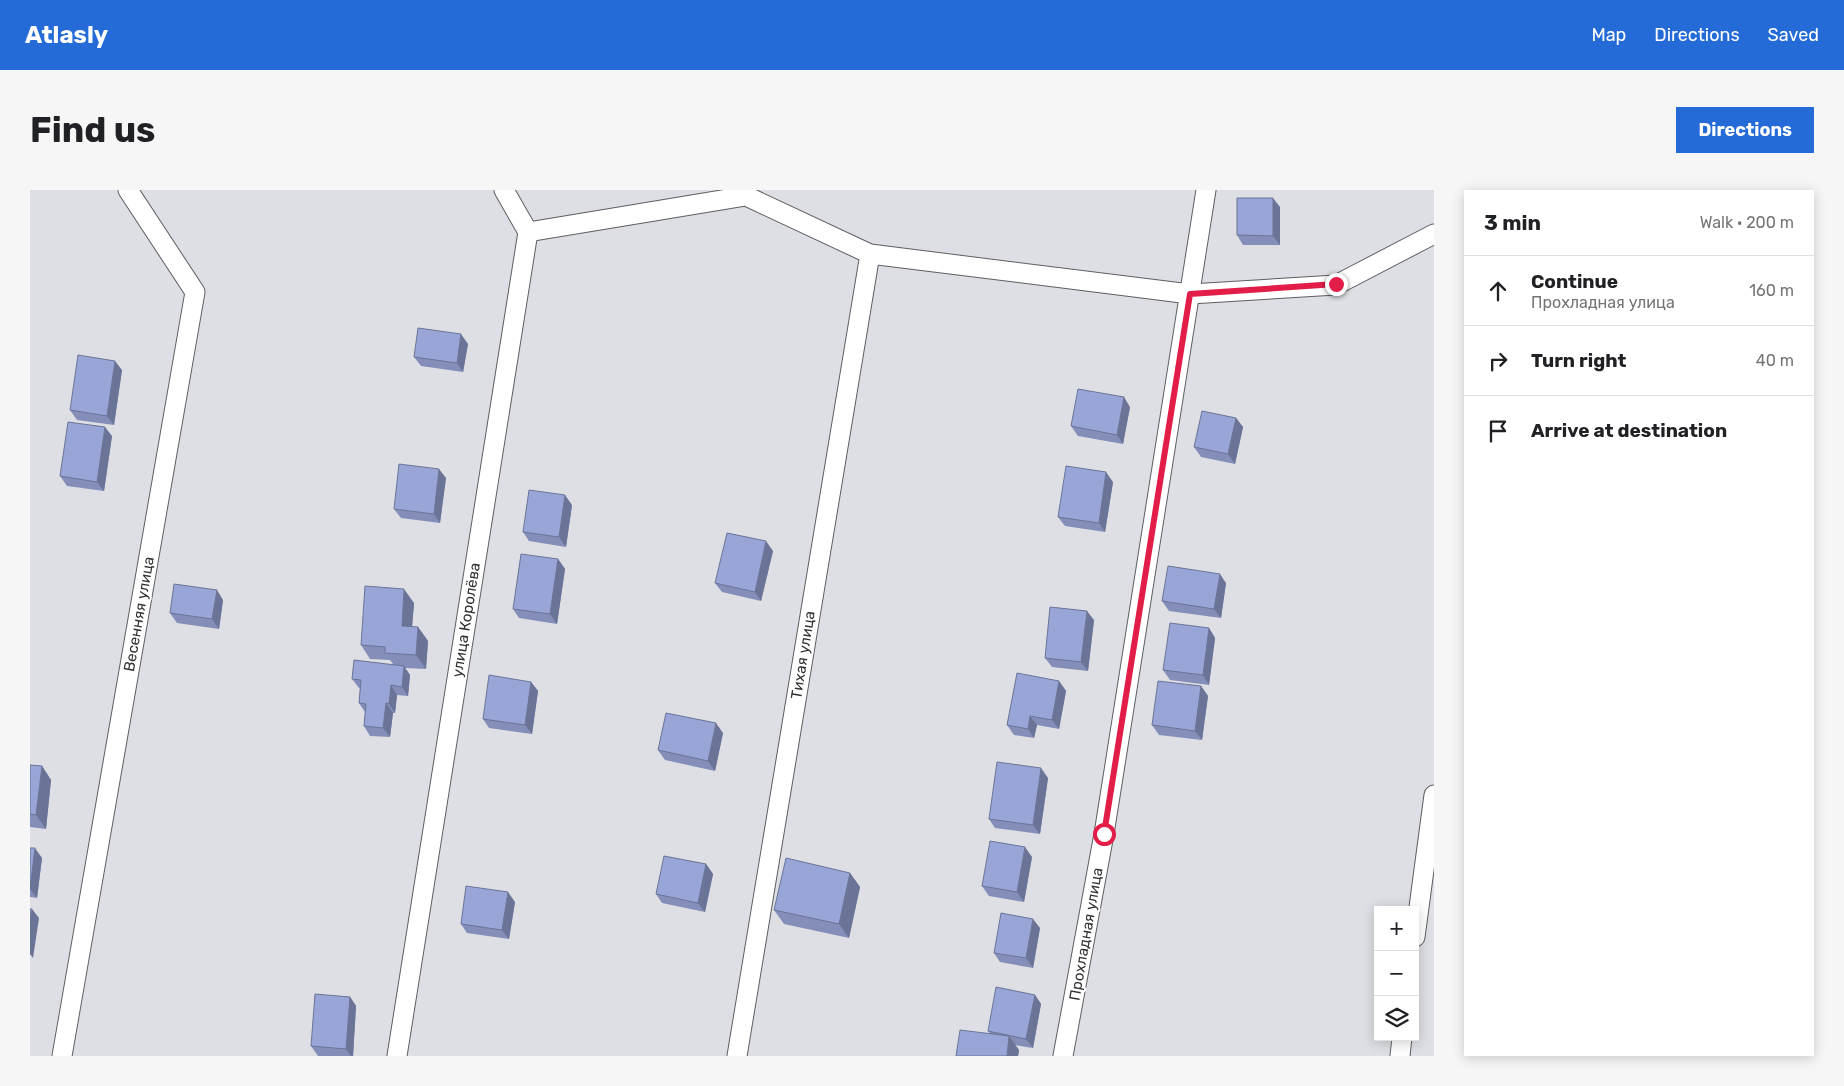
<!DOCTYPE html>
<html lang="en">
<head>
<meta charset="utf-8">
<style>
  body { margin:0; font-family:Rubik,sans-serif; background:#f6f6f6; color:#202124 }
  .controls { position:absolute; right:15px; bottom:15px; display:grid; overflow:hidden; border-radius:0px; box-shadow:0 2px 12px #0003 }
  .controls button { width:45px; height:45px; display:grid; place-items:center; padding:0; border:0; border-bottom:1px solid #e0e0e0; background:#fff; color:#202124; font:25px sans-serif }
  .stop { position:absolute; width:15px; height:15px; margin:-11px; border:4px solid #e11d48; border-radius:50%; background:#fff }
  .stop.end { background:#e11d48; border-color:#fff; box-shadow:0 1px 5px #0008 }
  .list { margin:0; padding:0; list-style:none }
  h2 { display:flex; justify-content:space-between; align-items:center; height:65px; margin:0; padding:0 20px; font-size:21px }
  h2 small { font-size:16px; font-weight:400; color:#757577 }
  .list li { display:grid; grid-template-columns:32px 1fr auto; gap:15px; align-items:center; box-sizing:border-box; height:70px; padding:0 20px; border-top:1px solid #e0e0e0 }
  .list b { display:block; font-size:19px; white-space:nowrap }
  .list p { margin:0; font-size:16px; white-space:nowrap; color:#757577 }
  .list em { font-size:16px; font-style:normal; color:#757577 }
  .icon { flex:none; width:28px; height:28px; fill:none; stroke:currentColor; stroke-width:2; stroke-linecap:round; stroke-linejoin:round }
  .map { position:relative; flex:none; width:1404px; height:866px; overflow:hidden; border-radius:0px }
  header { display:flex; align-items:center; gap:30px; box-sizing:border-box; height:70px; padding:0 25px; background:#246bd7; color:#fff }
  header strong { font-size:24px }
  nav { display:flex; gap:28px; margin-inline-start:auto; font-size:18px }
  .intro { display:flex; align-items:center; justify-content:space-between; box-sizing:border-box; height:120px; padding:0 30px }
  h1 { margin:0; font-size:35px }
  .button { padding:12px 22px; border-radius:0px; background:#246bd7; color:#fff; font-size:18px; font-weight:700 }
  main { display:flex; gap:30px; padding:0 30px }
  aside { flex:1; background:#fff; border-radius:0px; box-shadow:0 2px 12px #0003 }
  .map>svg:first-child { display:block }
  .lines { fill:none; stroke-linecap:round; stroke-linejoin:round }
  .minor-casing { stroke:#5d5e62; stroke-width:21 }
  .minor { stroke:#fff; stroke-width:19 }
  .wall { fill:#848eb9 }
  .shaded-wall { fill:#6b7496 }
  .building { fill:#99a5d7; stroke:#6b7496 }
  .route { stroke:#e11d48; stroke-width:6 }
  .labels { text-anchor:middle; stroke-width:4; stroke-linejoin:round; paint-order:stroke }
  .street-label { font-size:15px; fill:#323234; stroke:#fff }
</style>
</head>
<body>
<header>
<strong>Atlasly</strong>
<nav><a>Map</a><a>Directions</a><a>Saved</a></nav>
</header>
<div class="intro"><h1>Find us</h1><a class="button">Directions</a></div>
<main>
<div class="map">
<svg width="1404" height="866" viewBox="0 0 1404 866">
  <rect width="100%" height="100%" fill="#dedfe4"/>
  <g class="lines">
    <defs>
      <g id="minor">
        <polyline points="498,42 716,6 840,64 1160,104 1306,95 1404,44"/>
        <polyline points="1385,747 1404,605"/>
        <polyline points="32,866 165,102 98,0"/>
        <polyline points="367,866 498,42 474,0"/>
        <polyline points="707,866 840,64"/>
        <polyline points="1033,866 1074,644 1176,0"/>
        <polyline points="1370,866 1372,847"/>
      </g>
    </defs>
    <use href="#minor" class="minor-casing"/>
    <use href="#minor" class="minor"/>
  </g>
  <g class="wall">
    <polygon points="1250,17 1250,55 1213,55 1207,45"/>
    <polygon points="438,154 433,182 391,176 384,167"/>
    <polygon points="92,180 84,235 47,230 40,220"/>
    <polygon points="1100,217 1093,254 1048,246 1041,236"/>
    <polygon points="1206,228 1213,237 1205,274 1171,267 1164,257"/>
    <polygon points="82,246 74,301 37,296 30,286"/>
    <polygon points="416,288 410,333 371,328 364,319"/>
    <polygon points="1083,292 1075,342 1035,336 1028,327"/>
    <polygon points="542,315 536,357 499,351 493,342"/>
    <polygon points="743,361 731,411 692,402 685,393"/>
    <polygon points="528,369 535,379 527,434 489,428 483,419"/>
    <polygon points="1196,393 1191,428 1139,421 1132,411"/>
    <polygon points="193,410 189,439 147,433 140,423"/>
    <polygon points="384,413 382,437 388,437 398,451 396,479 375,478 380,485 378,506 367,505 365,523 363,523 360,547 340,546 334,536 335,522 329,513 330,498 329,498 322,489 363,474 360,470 340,469 331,455"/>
    <polygon points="1064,430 1058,481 1022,477 1015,468"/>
    <polygon points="1179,438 1185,448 1179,495 1140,490 1133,480"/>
    <polygon points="1029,491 1036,501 1029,539 1007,535 1004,548 984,545 977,535"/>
    <polygon points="501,492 508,501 502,544 459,538 453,529"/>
    <polygon points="1171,496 1178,506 1172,550 1129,545 1122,535"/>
    <polygon points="693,543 685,581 635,570 628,560"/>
    <polygon points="0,575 12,576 21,590 16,639 0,637"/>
    <polygon points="1018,588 1010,644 965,638 959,629"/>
    <polygon points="0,658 12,668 7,708 0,707"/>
    <polygon points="1002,667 994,712 959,706 952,696"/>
    <polygon points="676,674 683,684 675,722 632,713 626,704"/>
    <polygon points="820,683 830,697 819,748 754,734 744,720"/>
    <polygon points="485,712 479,749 437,743 431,734"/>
    <polygon points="1010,738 1003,778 970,772 964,763"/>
    <polygon points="1005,805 1011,814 1003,858 985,855 989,860 988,866 926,866 960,844 958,841"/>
    <polygon points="320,807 326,816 323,866 288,866 281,856"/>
  </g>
  <g class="shaded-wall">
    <polygon points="1243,8 1250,17 1250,55 1243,46"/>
    <polygon points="431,144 438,154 433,182 427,173"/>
    <polygon points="85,171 92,180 84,235 77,226"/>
    <polygon points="1094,207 1100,217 1093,254 1087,245"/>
    <polygon points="1206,228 1213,237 1205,274 1198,264"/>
    <polygon points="75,237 82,246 74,301 67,292"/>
    <polygon points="409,279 416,288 410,333 404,324"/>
    <polygon points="1076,282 1083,292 1075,342 1069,333"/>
    <polygon points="535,305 542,315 536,357 529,347"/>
    <polygon points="736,351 743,361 731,411 725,402"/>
    <polygon points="528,369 535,379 527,434 520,424"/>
    <polygon points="1190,384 1196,393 1191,428 1184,419"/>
    <polygon points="374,399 384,413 381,450 372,436"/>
    <polygon points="187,400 193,410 189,439 182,429"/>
    <polygon points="1057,421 1064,430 1058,481 1051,472"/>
    <polygon points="388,437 398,451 396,479 386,465"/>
    <polygon points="1179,438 1185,448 1179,495 1173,485"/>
    <polygon points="374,476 380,485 378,506 372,497"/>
    <polygon points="1029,491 1036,501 1029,539 1022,530"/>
    <polygon points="501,492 508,501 502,544 495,535"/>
    <polygon points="361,495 367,505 365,523 359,514"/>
    <polygon points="1171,496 1178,506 1172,550 1165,541"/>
    <polygon points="356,513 363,523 360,547 353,538"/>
    <polygon points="1000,526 1007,535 1004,548 998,539"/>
    <polygon points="686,533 693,543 685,581 678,571"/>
    <polygon points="12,576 21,590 16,639 6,625"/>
    <polygon points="1011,578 1018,588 1010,644 1003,635"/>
    <polygon points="995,657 1002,667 994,712 987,702"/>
    <polygon points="5,658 12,668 7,708 0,699"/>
    <polygon points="676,674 683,684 675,722 668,713"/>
    <polygon points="820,683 830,697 819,748 809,734"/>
    <polygon points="478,702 485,712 479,749 472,740"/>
    <polygon points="2,719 9,728 3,768 0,764 0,731"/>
    <polygon points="1003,729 1010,738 1003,778 996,768"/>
    <polygon points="1005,805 1011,814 1003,858 996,849"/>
    <polygon points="320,807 326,816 323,866 321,866 316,859"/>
    <polygon points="979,846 989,860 988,866 977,866"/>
  </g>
  <g class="building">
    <polygon points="1207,8 1243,8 1243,46 1207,45"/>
    <polygon points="388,138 431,144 427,173 384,167"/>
    <polygon points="48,165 85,171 77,226 40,220"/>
    <polygon points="1048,199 1094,207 1087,245 1041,236"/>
    <polygon points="1172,221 1206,228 1198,264 1164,257"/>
    <polygon points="38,232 75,237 67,292 30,286"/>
    <polygon points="369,274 409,279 404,324 364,319"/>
    <polygon points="1036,276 1076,282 1069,333 1028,327"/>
    <polygon points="499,300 535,305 529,347 493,342"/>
    <polygon points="697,343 736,351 725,402 685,393"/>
    <polygon points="491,364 528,369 520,424 483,419"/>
    <polygon points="1138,376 1190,384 1184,419 1132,411"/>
    <polygon points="144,394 187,400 182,429 140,423"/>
    <polygon points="335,396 374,399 372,436 388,437 386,465 355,463 355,457 331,455"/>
    <polygon points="1020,417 1057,421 1051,472 1015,468"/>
    <polygon points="1140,433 1179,438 1173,485 1133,480"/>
    <polygon points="324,470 374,476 372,497 361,495 359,514 356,513 353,538 334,536 336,514 329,513 331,490 322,489"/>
    <polygon points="987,483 1029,491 1022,530 1000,526 998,539 977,535"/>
    <polygon points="459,485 501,492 495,535 453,529"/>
    <polygon points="1128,491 1171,496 1165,541 1122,535"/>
    <polygon points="636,523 686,533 678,571 628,560"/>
    <polygon points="967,572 1011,578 1003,635 959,629"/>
    <polygon points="0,575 12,576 6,625 0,624"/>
    <polygon points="960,651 995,657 987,702 952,696"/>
    <polygon points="0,658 5,658 0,699"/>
    <polygon points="634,666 676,674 668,713 626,704"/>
    <polygon points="756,668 820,683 809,734 744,720"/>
    <polygon points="436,696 478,702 472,740 431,734"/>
    <polygon points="0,719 2,719 0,731"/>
    <polygon points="971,723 1003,729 996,768 964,763"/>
    <polygon points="966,797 1005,805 996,849 958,841"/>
    <polygon points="285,804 320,807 316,859 281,856"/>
    <polygon points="930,840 979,846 977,866 926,866"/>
  </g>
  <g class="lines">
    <polyline class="route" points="1074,644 1160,104 1306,94"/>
  </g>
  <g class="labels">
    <g class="street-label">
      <text transform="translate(109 424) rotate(-80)" y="5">Весенняя улица</text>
      <text transform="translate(436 430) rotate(-81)" y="5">улица Королёва</text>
      <text transform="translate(773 465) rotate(-81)" y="5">Тихая улица</text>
      <text transform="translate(1056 744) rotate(-80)" y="5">Прохладная улица</text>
    </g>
  </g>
</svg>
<div class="controls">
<button>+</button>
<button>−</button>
<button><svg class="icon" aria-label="layers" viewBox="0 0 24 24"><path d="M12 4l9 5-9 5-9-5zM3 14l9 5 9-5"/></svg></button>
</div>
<div class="stop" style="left:1074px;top:644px"></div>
<div class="stop end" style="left:1306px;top:94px"></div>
</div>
<aside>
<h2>3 min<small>Walk · 200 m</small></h2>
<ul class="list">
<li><svg class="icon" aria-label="ahead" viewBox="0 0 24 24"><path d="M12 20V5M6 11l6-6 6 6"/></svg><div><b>Continue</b><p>Прохладная улица</p></div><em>160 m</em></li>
<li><svg class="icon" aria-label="right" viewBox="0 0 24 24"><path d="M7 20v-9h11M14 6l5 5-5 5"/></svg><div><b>Turn right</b></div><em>40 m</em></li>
<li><svg class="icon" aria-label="arrive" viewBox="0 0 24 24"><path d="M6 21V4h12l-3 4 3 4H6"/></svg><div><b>Arrive at destination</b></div></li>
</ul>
</aside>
</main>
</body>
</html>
